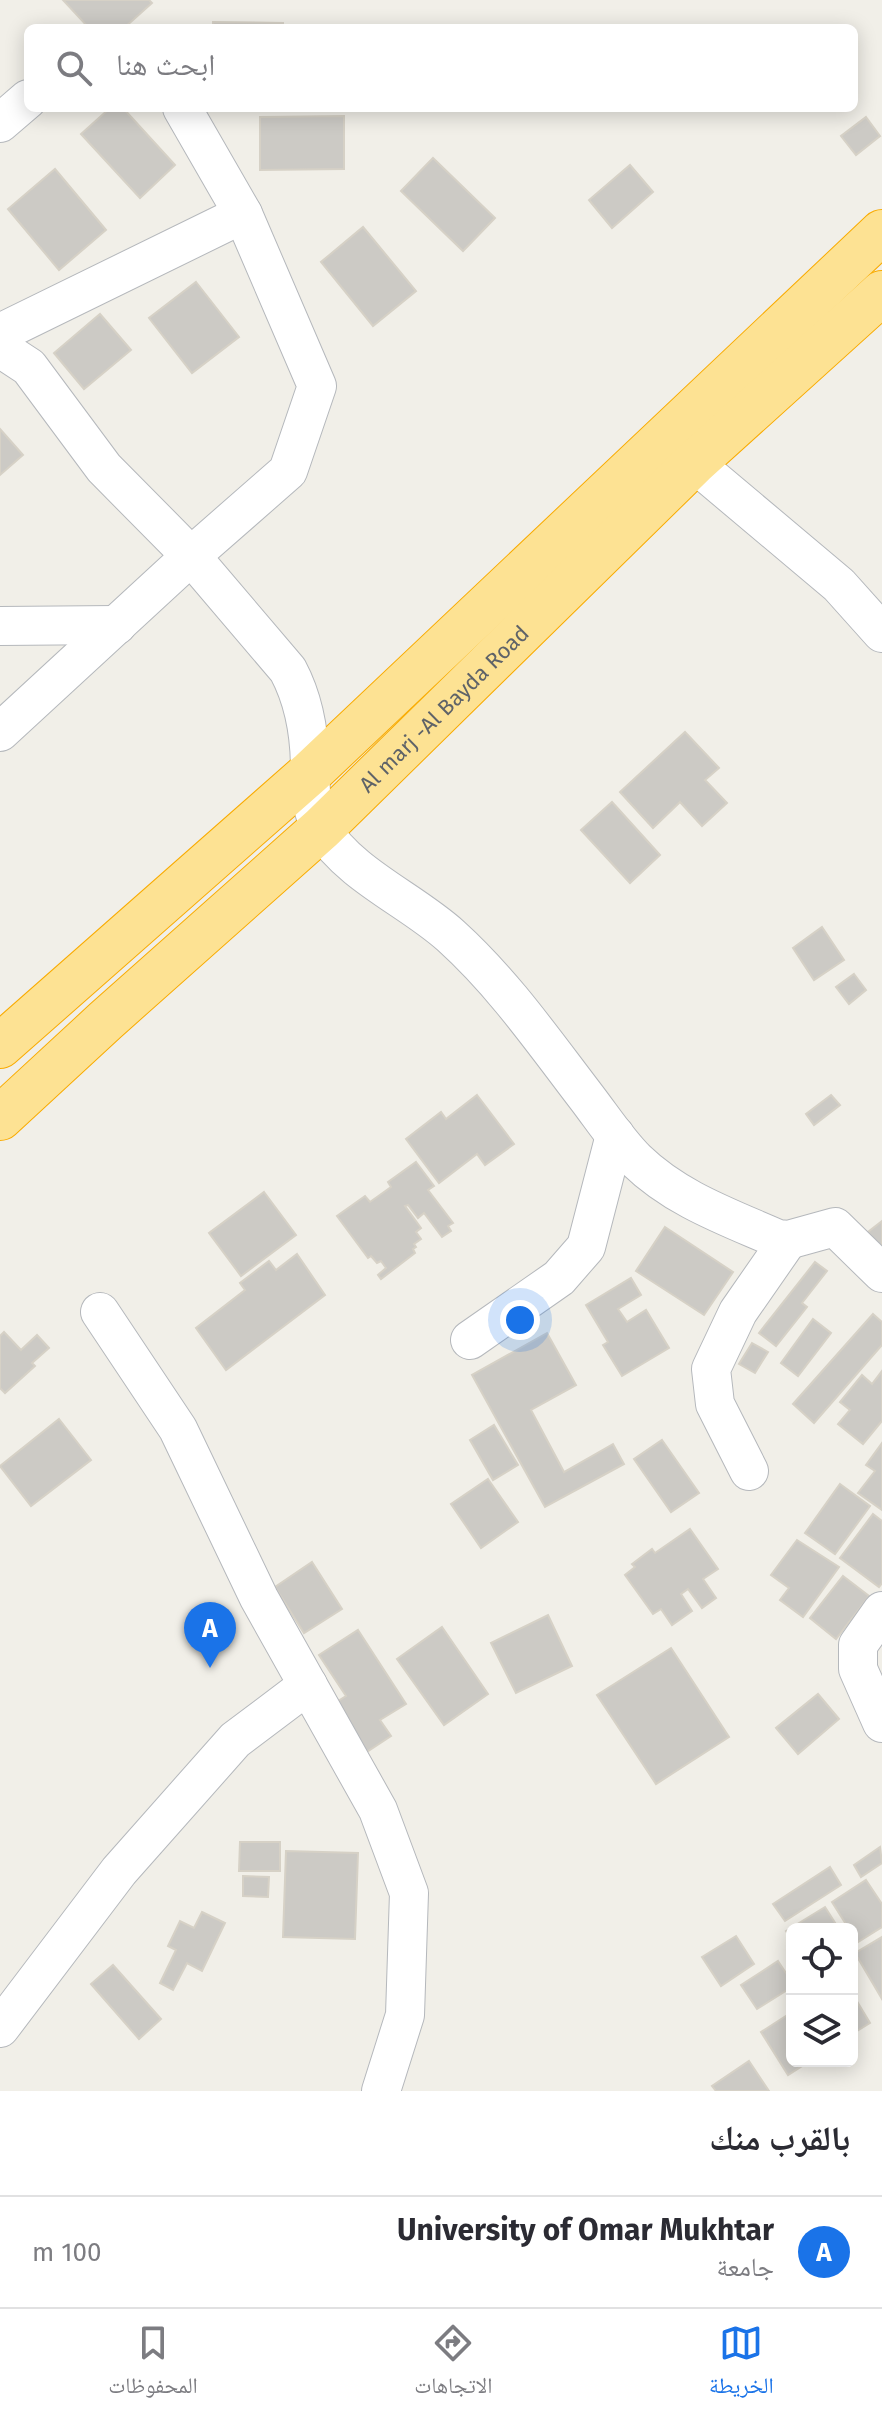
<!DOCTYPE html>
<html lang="ar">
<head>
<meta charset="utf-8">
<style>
  body { margin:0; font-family:"Fira Sans","Noto Naskh Arabic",sans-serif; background:#f7f7f7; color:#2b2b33; direction:rtl }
  .controls { position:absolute; right:24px; bottom:24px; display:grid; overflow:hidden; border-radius:12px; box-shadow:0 4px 20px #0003 }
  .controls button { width:72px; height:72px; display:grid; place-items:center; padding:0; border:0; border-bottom:2px solid #e1e1e2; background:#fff; color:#2b2b33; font:40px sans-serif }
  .you { position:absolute; left:520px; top:1320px; width:28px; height:28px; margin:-20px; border:6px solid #fff; border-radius:50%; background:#1a73e8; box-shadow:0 0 0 12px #1a73e833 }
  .badge { display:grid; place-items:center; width:52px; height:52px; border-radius:50%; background:#1a73e8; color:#fff; font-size:26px; font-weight:700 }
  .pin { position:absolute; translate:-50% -66px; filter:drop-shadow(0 2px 4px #0008) }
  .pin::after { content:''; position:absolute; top:42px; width:28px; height:24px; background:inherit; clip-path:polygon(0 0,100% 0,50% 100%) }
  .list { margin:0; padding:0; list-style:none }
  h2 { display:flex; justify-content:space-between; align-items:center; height:104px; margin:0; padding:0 32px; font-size:34px }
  h2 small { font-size:26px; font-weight:400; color:#7c7c81 }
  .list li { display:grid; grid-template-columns:52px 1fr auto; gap:24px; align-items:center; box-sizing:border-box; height:112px; padding:0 32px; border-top:2px solid #e1e1e2 }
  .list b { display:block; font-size:30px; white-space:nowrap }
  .list p { margin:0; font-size:26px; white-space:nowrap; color:#7c7c81 }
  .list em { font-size:26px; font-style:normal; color:#7c7c81 }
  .icon { flex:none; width:44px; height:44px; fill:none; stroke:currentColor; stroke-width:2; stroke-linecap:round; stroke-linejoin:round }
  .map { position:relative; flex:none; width:882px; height:2091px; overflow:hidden; direction:ltr }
  .search { position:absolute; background:#fff; box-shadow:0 4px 20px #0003; left:24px; right:24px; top:24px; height:88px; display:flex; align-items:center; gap:20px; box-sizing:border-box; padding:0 28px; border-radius:12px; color:#7c7c81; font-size:30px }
  .sheet { height:216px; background:#fff }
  nav { display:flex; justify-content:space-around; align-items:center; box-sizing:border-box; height:112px; border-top:2px solid #e1e1e2; background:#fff; font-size:22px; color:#7c7c81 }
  nav a { display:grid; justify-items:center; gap:4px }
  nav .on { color:#1a73e8 }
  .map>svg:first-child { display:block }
  .building { fill:#cccac5; stroke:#d6d1c6; stroke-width:2 }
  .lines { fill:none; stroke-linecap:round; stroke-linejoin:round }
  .minor-casing { stroke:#b5b8bc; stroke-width:40 }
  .highway-casing { stroke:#f9ab00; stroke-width:46 }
  .minor { stroke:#fff; stroke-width:38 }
  .highway { stroke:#fde293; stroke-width:44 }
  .labels { text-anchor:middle; stroke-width:8; stroke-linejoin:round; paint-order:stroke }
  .street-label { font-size:22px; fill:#5f6368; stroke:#fff }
</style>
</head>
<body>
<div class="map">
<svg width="882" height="2091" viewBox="0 0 882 2091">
  <rect width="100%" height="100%" fill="#f1efe8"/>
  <g class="building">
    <polygon points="63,0 149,0 152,3 124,28 89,28"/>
    <polygon points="213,22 283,23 283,28 213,28"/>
    <polygon points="110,108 123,108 175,165 140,198 81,134"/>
    <polygon points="344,116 344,169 260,170 260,117"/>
    <polygon points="866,117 880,136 856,155 841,136"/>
    <polygon points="433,158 495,218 463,251 401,191"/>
    <polygon points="630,165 653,192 612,228 589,200"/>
    <polygon points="55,169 106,230 59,270 8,209"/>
    <polygon points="363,227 416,291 373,326 321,262"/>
    <polygon points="196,282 239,337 192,373 149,318"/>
    <polygon points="100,314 131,350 84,389 54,353"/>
    <polygon points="0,429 23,455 0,475"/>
    <polygon points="685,732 719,768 705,780 727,803 702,826 680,802 653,828 620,792"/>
    <polygon points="612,802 660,855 630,883 581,830"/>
    <polygon points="822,927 844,960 814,980 793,948"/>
    <polygon points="854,974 866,990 849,1004 836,987"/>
    <polygon points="477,1095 514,1144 485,1165 477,1154 439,1183 406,1139 441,1112 446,1119"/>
    <polygon points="831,1095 840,1105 814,1125 806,1114"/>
    <polygon points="416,1162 434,1186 428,1190 453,1223 448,1226 451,1231 442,1237 424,1213 418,1218 408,1205 405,1206 421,1228 416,1232 421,1239 414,1244 416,1247 413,1249 415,1253 381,1279 378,1275 386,1268 381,1261 377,1263 371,1256 368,1258 337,1216 365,1196 370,1202 391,1187 388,1182"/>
    <polygon points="264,1192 296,1235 241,1276 209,1233"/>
    <polygon points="882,1221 882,1250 868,1232"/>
    <polygon points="665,1227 733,1272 704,1315 636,1271"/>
    <polygon points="297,1254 325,1295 226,1370 196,1328 245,1290 240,1283 269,1261 276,1270"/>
    <polygon points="815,1262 827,1271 802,1303 807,1307 776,1346 759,1333"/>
    <polygon points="631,1278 641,1295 618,1309 627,1322 646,1310 669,1348 622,1376 603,1345 608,1342 586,1305"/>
    <polygon points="873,1314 882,1322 882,1345 814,1423 793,1404"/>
    <polygon points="813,1319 831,1333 798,1376 781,1363"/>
    <polygon points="4,1332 21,1350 37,1335 49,1348 32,1363 35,1366 5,1393 0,1388 0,1336"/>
    <polygon points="547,1333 576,1385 531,1410 564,1472 613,1444 624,1464 545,1507 472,1375"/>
    <polygon points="752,1343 768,1352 755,1373 739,1364"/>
    <polygon points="882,1371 882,1421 863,1444 838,1424 850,1410 840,1402 862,1375 872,1384"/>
    <polygon points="59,1419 91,1460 31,1506 0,1466"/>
    <polygon points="494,1425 518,1465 493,1480 470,1440"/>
    <polygon points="662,1440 699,1493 671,1512 634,1459"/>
    <polygon points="882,1443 882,1510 858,1493 875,1471 866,1465"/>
    <polygon points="488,1479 518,1522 481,1548 451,1504"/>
    <polygon points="840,1484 870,1506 835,1554 805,1533"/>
    <polygon points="873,1514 882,1521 882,1583 879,1587 840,1558"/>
    <polygon points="690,1529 718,1569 703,1579 716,1598 702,1608 688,1589 681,1594 692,1611 672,1625 661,1609 653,1614 625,1575 635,1567 632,1564 652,1549 655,1553"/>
    <polygon points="797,1540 839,1567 803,1617 780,1600 789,1588 771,1575"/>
    <polygon points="312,1562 342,1609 304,1633 275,1587"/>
    <polygon points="843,1576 869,1596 836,1639 810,1618"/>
    <polygon points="548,1615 572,1666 516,1693 491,1643"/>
    <polygon points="442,1627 488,1694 444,1725 397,1659"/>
    <polygon points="358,1630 406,1704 380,1720 391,1736 359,1757 327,1708 346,1696 319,1655"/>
    <polygon points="671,1648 729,1737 656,1784 597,1695"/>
    <polygon points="818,1694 839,1719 798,1754 776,1728"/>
    <polygon points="240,1842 280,1842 280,1871 239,1871"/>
    <polygon points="880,1847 882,1863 861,1877 854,1865"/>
    <polygon points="286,1851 358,1853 355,1939 283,1937"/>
    <polygon points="830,1867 841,1885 785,1921 773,1904"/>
    <polygon points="243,1876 269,1877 268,1897 243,1896"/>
    <polygon points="866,1880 882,1904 882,1927 858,1942 852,1929 849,1929 832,1902"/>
    <polygon points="825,1907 839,1929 792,1929 792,1941 786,1931"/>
    <polygon points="202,1912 225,1923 202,1971 187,1963 173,1990 160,1983 176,1950 168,1946 180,1921 194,1928"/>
    <polygon points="736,1936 754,1964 721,1986 702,1957"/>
    <polygon points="882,1937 882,1999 855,1953"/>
    <polygon points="778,1961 792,1982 792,1987 757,2009 741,1985"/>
    <polygon points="113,1965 161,2019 139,2039 91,1984"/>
    <polygon points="852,1993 870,2023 852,2034"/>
    <polygon points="792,2012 792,2061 810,2061 788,2075 761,2032"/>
    <polygon points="749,2061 769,2091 716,2091 712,2086"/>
  </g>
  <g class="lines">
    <defs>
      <g id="minor">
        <polyline points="0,123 28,99"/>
        <polyline points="0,333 243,214"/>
        <path d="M0,348L29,367L104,468L191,556L288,670C304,700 310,736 310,770C311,791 310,809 321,828C351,876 410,899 451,936C504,984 544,1042 587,1098C603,1119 618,1142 636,1160C676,1199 728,1217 778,1239L788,1240L835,1227L882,1273"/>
        <polyline points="694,463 839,585 882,633"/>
        <polyline points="0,626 117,625"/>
        <polyline points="0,732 191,556 288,471 317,386 243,214 182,108"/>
        <polyline points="100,1312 178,1429 259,1598 378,1810 409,1893 405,2015 381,2091"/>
        <polyline points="470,1340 559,1278 586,1247 615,1135"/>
        <polyline points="749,1471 715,1404 711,1369 738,1312 788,1240"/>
        <polyline points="882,1611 858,1645 858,1669 882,1723"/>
        <polyline points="0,2028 119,1871 235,1740 308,1685"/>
      </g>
      <g id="highway">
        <polyline points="0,1046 311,772 882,232"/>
        <path id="s1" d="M0,1118L105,1021L322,828L694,463L882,293"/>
      </g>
    </defs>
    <use href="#minor" class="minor-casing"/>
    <use href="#highway" class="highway-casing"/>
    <use href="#minor" class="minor"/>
    <use href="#highway" class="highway"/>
  </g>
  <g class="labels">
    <g class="street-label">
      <text dy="8" stroke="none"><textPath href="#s1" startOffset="604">Al marj -Al Bayda Road</textPath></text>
    </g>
  </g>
</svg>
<div class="controls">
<button><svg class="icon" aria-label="locate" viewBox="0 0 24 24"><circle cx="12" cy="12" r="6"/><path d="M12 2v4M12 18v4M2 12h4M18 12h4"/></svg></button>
<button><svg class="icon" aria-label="layers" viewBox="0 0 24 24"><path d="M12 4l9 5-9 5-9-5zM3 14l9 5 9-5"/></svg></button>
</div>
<div class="you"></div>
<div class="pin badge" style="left:210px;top:1668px">A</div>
<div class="search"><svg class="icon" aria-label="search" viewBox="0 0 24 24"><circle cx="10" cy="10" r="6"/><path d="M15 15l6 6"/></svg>ابحث هنا</div>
</div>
<section class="sheet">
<h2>بالقرب منك<small></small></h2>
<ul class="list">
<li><span class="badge">A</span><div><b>University of Omar Mukhtar</b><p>جامعة</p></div><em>100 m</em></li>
</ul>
</section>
<nav>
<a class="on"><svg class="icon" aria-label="map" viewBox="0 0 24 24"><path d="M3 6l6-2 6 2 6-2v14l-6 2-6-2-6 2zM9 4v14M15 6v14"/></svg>الخريطة</a>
<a><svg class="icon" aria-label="directions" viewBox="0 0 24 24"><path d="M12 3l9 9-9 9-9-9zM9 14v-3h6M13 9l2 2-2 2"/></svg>الاتجاهات</a>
<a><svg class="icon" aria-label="saved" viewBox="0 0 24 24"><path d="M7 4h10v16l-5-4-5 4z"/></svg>المحفوظات</a>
</nav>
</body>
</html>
